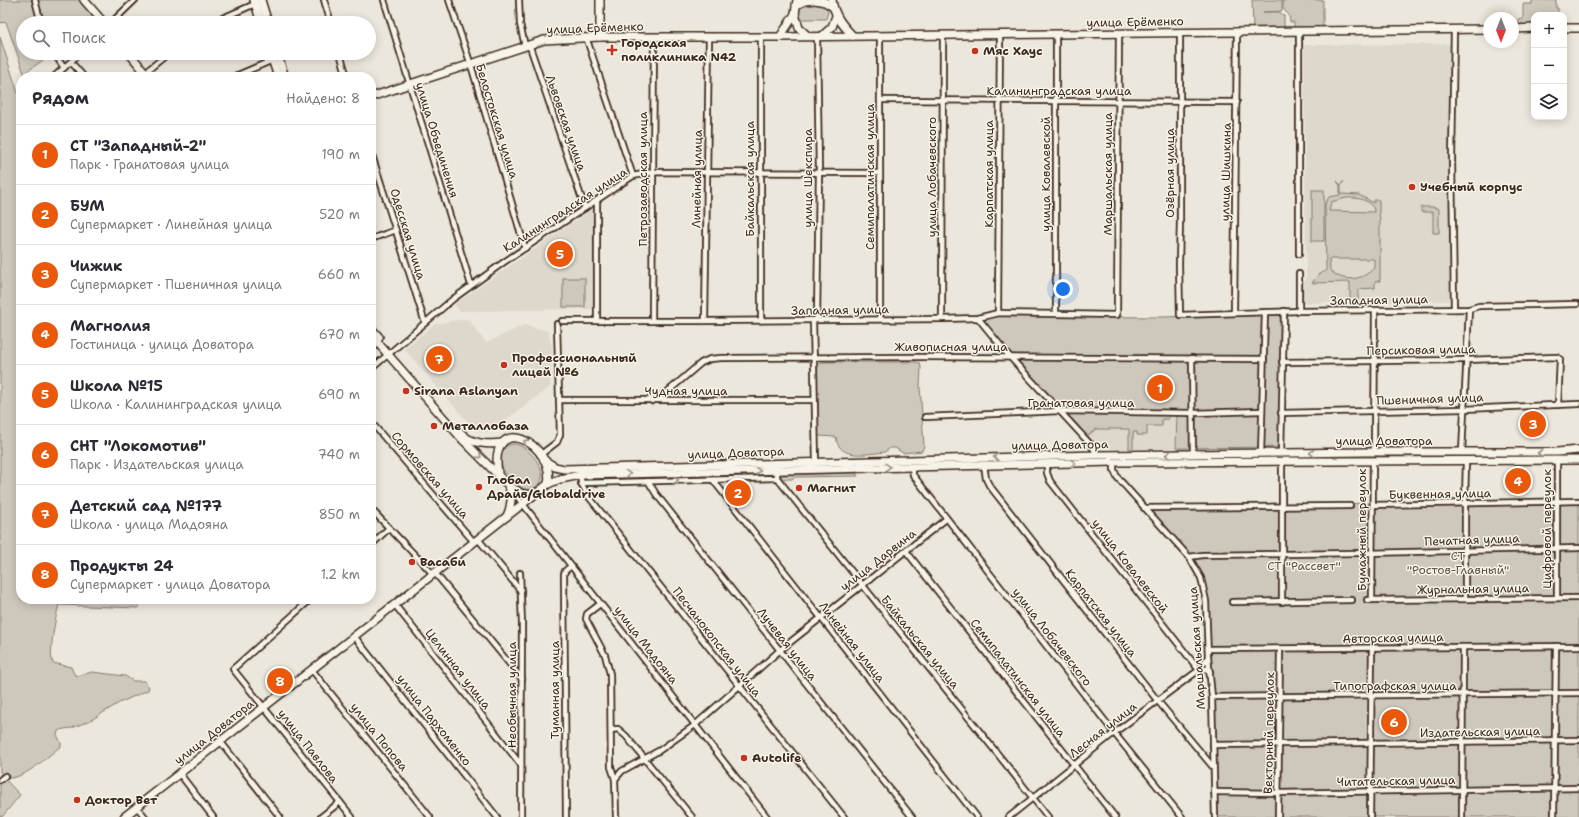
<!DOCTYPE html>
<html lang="ru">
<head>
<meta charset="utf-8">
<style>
  body { margin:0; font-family:"Shantell Sans",sans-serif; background:#f7f7f7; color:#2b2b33 }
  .controls { position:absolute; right:12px; top:12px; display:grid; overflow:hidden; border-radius:8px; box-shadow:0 2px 10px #0003 }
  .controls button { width:36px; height:36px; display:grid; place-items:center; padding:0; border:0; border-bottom:1px solid #e1e1e2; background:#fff; color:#2b2b33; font:20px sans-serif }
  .compass { position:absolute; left:1483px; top:12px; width:36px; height:36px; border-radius:50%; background:#fff; box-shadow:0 2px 10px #0003; rotate:180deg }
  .you { position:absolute; left:1063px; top:289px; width:14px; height:14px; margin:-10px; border:3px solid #fff; border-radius:50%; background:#1a73e8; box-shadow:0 0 0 6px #1a73e833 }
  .badge { display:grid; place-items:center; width:26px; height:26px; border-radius:50%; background:#ea580c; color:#fff; font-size:13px; font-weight:700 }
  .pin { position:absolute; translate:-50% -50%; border:2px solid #fff; box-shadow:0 1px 4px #0006 }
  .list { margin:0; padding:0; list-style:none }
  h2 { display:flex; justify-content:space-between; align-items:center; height:52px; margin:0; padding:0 16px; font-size:17px }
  h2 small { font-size:13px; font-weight:400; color:#7c7c81 }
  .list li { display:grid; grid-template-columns:26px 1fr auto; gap:12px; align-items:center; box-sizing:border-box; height:60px; padding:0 16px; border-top:1px solid #e1e1e2 }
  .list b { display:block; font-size:15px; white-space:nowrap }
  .list p { margin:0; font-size:13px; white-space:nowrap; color:#7c7c81 }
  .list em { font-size:13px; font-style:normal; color:#7c7c81 }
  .icon { flex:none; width:22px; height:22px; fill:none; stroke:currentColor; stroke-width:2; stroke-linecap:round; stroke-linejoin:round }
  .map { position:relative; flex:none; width:1579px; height:817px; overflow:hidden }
  .search { position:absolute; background:#fff; box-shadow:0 2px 10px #0003; left:16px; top:16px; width:360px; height:44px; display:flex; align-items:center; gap:10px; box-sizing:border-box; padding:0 14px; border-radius:22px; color:#7c7c81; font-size:15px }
  .panel { position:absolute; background:#fff; box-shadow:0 2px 10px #0003; left:16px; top:72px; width:360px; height:532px; border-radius:16px }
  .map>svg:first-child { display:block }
  .built { fill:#ddd7cc }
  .green { fill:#cec8bc; stroke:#84796d; fill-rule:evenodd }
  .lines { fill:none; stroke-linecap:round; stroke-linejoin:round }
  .street-casing { stroke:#3b2a1e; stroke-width:8 }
  .secondary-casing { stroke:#3b2a1e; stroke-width:10 }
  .primary-casing { stroke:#3b2a1e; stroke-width:10 }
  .street { stroke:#f7f3e8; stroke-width:4.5 }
  .secondary { stroke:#f7f3e8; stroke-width:7 }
  .primary { stroke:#f7f3e8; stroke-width:7 }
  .oneway { stroke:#998e83 }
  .poi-dot { fill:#c8321e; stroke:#f7f3e8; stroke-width:1.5 }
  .labels { text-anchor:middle; stroke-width:3; stroke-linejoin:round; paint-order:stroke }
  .street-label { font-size:12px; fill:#3b2a1e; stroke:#f7f3e8 }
  .poi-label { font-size:12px; font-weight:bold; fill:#3b2a1e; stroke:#f7f3e8; text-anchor:start }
  .park-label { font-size:12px; fill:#605246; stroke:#f7f3e8 }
</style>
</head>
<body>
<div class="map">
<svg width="1579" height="817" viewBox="0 0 1579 817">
  <rect width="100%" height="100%" fill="#ece7dc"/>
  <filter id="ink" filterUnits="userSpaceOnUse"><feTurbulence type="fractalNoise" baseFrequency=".025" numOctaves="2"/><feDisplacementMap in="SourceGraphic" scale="8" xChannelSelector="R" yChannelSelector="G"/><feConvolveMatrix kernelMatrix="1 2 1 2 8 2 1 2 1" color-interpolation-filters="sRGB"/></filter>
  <g filter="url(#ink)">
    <g class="built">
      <polygon points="1450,44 1449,301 1303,303 1302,281 1306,281 1304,45"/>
      <polygon points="591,210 593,215 593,309 459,311 455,304"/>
      <polygon points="463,319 469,320 486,343 524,325 548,331 552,348 550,387 489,432 481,432 474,429 404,349 435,324"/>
      <polygon points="1169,414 1177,414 1176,448 1133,449 1133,432 1137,432 1137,435 1147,426"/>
      <polygon points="1096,429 1129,429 1129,449 1098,449 1086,437"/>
    </g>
    <g class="green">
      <polygon points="0,0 79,0 99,23 23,23 23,53 53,53 29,70 25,76 6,22 0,23"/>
      <polygon points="1252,0 1282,0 1282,11 1263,12 1279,12 1284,16 1284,28 1253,28"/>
      <polygon points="1283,0 1323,0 1323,28 1294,28 1294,22 1290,22 1289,15 1283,9"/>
      <polygon points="1532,0 1556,0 1556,8 1558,8 1558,15 1534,15 1534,24 1518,25 1518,19 1523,19 1523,4 1532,4"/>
      <polygon points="815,2 827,7 828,12 826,19 800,19 798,15 801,5"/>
      <path d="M0,37L21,103V599H139V608L59,605C56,614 48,655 53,663L71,667L74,674L77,676L92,672L125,676L133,681H144L149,687L148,690L119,703L91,720L72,728L64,729L58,731L57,735L61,743V746C48,756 27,777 10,778C5,778 3,775 0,772Z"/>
      <path d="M1337,181L1340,185L1344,181L1341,185V194L1359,195L1374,203V200H1379V213L1380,220V281H1375V288L1358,289V301H1350V282L1312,283L1319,274L1326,271L1325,204L1329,197L1340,195V185ZM1346,198C1356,197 1374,200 1374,212L1329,211L1331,202ZM1329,259H1374V268C1362,281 1342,283 1330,270Z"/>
      <rect x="1312" y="190" width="12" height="51"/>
      <polygon points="1421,207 1433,207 1439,209 1439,233 1433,233 1433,212 1421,212"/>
      <rect x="563" y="278" width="22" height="29"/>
      <polygon points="1285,314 1282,447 1176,448 1177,414 1169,414 1169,419 1162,419 1162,426 1147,426 1147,435 1137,435 1137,432 1133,432 1133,449 1129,449 1129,429 1096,429 1086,437 1013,363 980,320 1000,316 1162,317"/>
      <path d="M824,362H916L920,363L921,368L920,386L924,446L922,451L903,453L895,448H890L885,452C873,453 847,459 839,446C837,444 837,440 836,437L818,436L817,370L819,364Z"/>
      <path d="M515,444C530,446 555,478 534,488C513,498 481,446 515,444Z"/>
      <polygon points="856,473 858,476 794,477 792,479 782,479 781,477 783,475"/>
      <polygon points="1579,500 1579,817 1214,817 1204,596 1199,579 1188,561 1141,507"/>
      <polygon points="0,774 20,795 2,817 0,817"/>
    </g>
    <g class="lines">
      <defs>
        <g id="street">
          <polyline points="35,0 41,23"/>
          <polyline points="324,0 331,23"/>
          <polyline points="384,0 471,285"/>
          <polyline points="449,0 471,65 525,248"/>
          <polyline points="519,0 520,24 525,46"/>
          <polyline points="111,23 135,0"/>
          <polyline points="211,23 255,4"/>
          <polyline points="1454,29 1452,159 1454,309"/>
          <polyline points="1180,32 1180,221 1179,264 1180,315 1299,311 1469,309 1479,306 1577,304"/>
          <polyline points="1056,34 1056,314"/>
          <polyline points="880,35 880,319"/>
          <polyline points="817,36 819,172 817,320"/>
          <polyline points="586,37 633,176"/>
          <polyline points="529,44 585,208"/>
          <polyline points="54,53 64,68"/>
          <polyline points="340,53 347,77"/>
          <polyline points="71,62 84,77"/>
          <polyline points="148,70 169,53"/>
          <polyline points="54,77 80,53"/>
          <polyline points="233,77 273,60"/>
          <polyline points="880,100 1237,102"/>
          <polyline points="371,152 425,323"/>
          <polyline points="597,200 597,321"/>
          <polyline points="371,239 396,230"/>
          <polyline points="1299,254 1299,31"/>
          <polyline points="1299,274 1299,311"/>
          <polyline points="1234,312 1237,31"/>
          <polyline points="998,313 1000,34"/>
          <polyline points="978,318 1010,357 1092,446 1097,455"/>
          <polyline points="942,319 943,35"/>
          <polyline points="761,320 761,37"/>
          <polyline points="813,320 816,462"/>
          <polyline points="562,321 705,321 942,319 978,318 998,313 1117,315 1119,33"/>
          <polyline points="652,321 654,37"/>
          <polyline points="705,321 709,37"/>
          <polyline points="1192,358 1193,455"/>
          <polyline points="1282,362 1466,360 1557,357 1560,359 1558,405"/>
          <polyline points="371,369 453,299 504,262 633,176 653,172 880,173"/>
          <polyline points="559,400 814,400"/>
          <polyline points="652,401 666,393 701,363 710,359 721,358 920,357 1264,359"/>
          <polyline points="1281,413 1464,409 1579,404"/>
          <polyline points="925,417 1060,411 1193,413 1261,411"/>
          <polyline points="371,422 474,542"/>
          <polyline points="1374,452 1375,311"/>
          <polyline points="1462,452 1469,309"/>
          <polyline points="1261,454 1265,312"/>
          <polyline points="1281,454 1284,311"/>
          <polyline points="540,455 557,442 560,435 557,324"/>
          <polyline points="1557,460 1557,598"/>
          <polyline points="1114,462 1114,470 1117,477 1189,557 1201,578 1206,601 1208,657 1212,697 1215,817"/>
          <polyline points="1047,463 1047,473 1050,481 1199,670 1206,669 1210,672"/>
          <polyline points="984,464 986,479 989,485 1157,700 1213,767"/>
          <polyline points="912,466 913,475 1119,739 1182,817"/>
          <polyline points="581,475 581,483 589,497 844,817"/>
          <polyline points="777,478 1048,817"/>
          <polyline points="713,480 977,817"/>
          <polyline points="648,481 656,494 912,817"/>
          <polyline points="581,483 777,478 777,470"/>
          <polyline points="512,490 767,817"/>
          <polyline points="1373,505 1579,501"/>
          <polyline points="1144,508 1350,506"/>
          <polyline points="371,509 433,574"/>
          <polyline points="478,539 521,591"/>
          <polyline points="371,545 389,528"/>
          <polyline points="906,551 1115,817"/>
          <polyline points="1366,553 1579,548"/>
          <polyline points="1189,557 1203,555 1359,553"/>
          <polyline points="435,573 522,679"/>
          <polyline points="520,573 522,624 521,817"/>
          <polyline points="311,599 233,669 352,817"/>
          <polyline points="1465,599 1465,504 1466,460"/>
          <polyline points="1367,600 1579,598"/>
          <polyline points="1372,600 1373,460"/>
          <polyline points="1232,602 1352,600"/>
          <polyline points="1282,602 1282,461"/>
          <polyline points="600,604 587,614 586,619 605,655 610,674 611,767 615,779 616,817"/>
          <polyline points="395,605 521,765"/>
          <polyline points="354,636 497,817"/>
          <polyline points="1208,649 1579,646"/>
          <polyline points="312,670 430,817"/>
          <polyline points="1212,697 1579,693"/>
          <polyline points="611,730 618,729 626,736 692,817"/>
          <polyline points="220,741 280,817"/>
          <polyline points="1213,745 1579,740"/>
          <polyline points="179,773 213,817"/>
          <polyline points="615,779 622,771 660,750 695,725 779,651 946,519"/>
          <polyline points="0,780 5,776"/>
          <polyline points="1214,792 1278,793 1579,788"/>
          <polyline points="137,807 145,817"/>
          <polyline points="321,817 340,802"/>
          <polyline points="566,817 564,574 565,571 571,566"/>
          <polyline points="1009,817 1114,733 1199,670 1208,657"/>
          <polyline points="1278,817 1280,649"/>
          <polyline points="1370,817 1372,649"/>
          <polyline points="1462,817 1463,647"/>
          <polyline points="1554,817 1556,646"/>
        </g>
        <g id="secondary">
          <polyline points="254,0 261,23"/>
          <polyline points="261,0 268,23"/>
          <polyline points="600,0 600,37"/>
          <polyline points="816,0 825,2 833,7"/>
          <path d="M832,0C834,15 842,25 853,36"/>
          <polyline points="796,5 805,1 815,0"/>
          <polyline points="795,14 799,28 808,36"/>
          <polyline points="1564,28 1579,28"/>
          <polyline points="1513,29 1534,28"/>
          <polyline points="822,36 832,27 836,16"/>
          <polyline points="780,37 795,14 797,0"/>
          <polyline points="270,53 278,77"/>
          <polyline points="277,53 285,77"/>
          <polyline points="371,97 544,40 600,37 780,37 1489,29"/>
        </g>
        <g id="primary">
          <polyline points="84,0 104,23"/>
          <polyline points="129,53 149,77"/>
          <polyline points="371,328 379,337"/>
          <polyline points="371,335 462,439 508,485 522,494 531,495 535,493"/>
          <path d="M461,433C470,444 489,445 502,443"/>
          <polyline points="544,460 555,467 564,469 1097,455 1367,452 1557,452 1579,450"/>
          <path d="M498,473C488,410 556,443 548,484"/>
          <path d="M507,516C512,505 512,497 509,486"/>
          <polyline points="124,817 548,484 560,479 581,475 1114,462 1579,460"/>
        </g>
      </defs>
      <use href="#street" class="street-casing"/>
      <use href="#secondary" class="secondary-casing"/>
      <use href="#primary" class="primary-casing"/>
      <use href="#street" class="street"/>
      <use href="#secondary" class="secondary"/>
      <use href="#primary" class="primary"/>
    </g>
    <defs><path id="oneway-chevron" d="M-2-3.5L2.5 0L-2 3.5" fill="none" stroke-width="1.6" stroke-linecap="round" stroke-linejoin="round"/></defs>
    <g class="oneway">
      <use href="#oneway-chevron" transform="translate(526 442) rotate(-147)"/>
      <use href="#oneway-chevron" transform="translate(1312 453) rotate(179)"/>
      <use href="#oneway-chevron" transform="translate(1540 453) rotate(-180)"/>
      <use href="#oneway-chevron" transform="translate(1168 455) rotate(180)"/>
      <use href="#oneway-chevron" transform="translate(479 456) rotate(44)"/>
      <use href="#oneway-chevron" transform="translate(996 457) rotate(179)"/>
      <use href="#oneway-chevron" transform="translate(1073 463) rotate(-1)"/>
      <use href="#oneway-chevron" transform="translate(888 467) rotate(-2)"/>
      <use href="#oneway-chevron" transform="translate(758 471) rotate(-2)"/>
      <use href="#oneway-chevron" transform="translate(628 474) rotate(-1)"/>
      <use href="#oneway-chevron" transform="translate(676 480) rotate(-1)"/>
    </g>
  </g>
  <g class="poi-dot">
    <path d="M610 44h4v4h4v4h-4v4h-4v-4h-4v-4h4z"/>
    <circle cx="975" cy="51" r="4"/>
    <circle cx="1412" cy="187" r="4"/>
    <circle cx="504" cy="365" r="4"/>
    <circle cx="406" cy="391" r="4"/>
    <circle cx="434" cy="426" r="4"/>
    <circle cx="479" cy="487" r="4"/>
    <circle cx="799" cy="488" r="4"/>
    <circle cx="412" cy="562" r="4"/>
    <circle cx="744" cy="758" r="4"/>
    <circle cx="77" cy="800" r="4"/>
  </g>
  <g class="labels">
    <g class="street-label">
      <text transform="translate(1135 22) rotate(-1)" y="4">улица Ерёменко</text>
      <text transform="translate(595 28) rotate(-2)" y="4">улица Ерёменко</text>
      <text x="1059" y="95">Калининградская улица</text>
      <text transform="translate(497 121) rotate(73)" y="4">Белостокская улица</text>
      <text transform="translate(566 123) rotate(71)" y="4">Львовская улица</text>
      <text transform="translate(437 140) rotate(73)" y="4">улица Объединения</text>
      <text transform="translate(1226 172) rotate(-89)" y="4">улица Шишкина</text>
      <text transform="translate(1170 173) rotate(-90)" y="4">Озёрная улица</text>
      <text transform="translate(989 174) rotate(-90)" y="4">Карпатская улица</text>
      <text transform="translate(1046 174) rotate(-90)" y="4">улица Ковалевской</text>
      <text transform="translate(1108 174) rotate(-90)" y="4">Маршальская улица</text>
      <text transform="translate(870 177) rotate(-90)" y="4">Семипалатинская улица</text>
      <text transform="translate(932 177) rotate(-90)" y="4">улица Лобачевского</text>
      <text transform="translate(808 178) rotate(-90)" y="4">улица Шекспира</text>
      <text transform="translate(643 179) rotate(-90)" y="4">Петрозаводская улица</text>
      <text transform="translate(697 179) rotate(-89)" y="4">Линейная улица</text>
      <text transform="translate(750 179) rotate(-90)" y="4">Байкальская улица</text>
      <text transform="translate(565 210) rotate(-33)" y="4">Калининградская улица</text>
      <text transform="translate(408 234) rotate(73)" y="4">Одесская улица</text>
      <text transform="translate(1379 300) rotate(-1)" y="4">Западная улица</text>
      <text transform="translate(840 310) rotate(-1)" y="4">Западная улица</text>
      <text x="951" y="351">Живописная улица</text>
      <text transform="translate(1421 350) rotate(-1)" y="4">Персиковая улица</text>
      <text x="686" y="395">Чудная улица</text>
      <text transform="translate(1430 399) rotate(-2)" y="4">Пшеничная улица</text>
      <text x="1081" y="407">Гранатовая улица</text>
      <text x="1384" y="445">улица Доватора</text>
      <text transform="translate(1060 445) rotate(-1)" y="4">улица Доватора</text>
      <text transform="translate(736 453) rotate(-2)" y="4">улица Доватора</text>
      <text transform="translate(430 475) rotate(49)" y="4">Сормовская улица</text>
      <text transform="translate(1440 494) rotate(-1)" y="4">Буквенная улица</text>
      <text transform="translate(1547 529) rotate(-90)" y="4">Цифровой переулок</text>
      <text transform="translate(1362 530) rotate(-90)" y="4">Бумажный переулок</text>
      <text transform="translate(1472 540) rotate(-2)" y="4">Печатная улица</text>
      <text transform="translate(878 560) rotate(-38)" y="4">улица Дарвина</text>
      <text transform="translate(1130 566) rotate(52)" y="4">улица Ковалевской</text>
      <text transform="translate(1473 589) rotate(-1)" y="4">Журнальная улица</text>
      <text transform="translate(1101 613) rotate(52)" y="4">Карпатская улица</text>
      <text transform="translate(1052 637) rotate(52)" y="4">улица Лобачевского</text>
      <text transform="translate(1393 638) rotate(-1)" y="4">Авторская улица</text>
      <text transform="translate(717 642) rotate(52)" y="4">Песчанокопская улица</text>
      <text transform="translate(852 642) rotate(52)" y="4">Линейная улица</text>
      <text transform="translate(920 642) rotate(51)" y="4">Байкальская улица</text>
      <text transform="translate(787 644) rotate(52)" y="4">Лучевая улица</text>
      <text transform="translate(646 645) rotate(52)" y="4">улица Мадояна</text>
      <text transform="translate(1197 648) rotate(-94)" y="4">Маршальская улица</text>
      <text transform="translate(458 669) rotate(52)" y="4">Целинная улица</text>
      <text transform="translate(1018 678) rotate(52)" y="4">Семипалатинская улица</text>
      <text x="1395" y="690">Типографская улица</text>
      <text transform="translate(555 690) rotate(-90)" y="4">Туманная улица</text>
      <text transform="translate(512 695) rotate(-90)" y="4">Необычная улица</text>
      <text transform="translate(434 720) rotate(52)" y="4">улица Пархоменко</text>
      <text transform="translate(1103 730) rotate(-38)" y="4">Лесная улица</text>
      <text transform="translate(214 732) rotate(-38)" y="4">улица Доватора</text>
      <text transform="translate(1480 732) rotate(-1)" y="4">Издательская улица</text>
      <text transform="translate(1269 733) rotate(-89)" y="4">Векторный переулок</text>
      <text transform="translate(379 737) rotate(51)" y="4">улица Попова</text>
      <text transform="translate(308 746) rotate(52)" y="4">улица Павлова</text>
      <text transform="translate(1396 781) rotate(-1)" y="4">Читательская улица</text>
    </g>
    <g class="poi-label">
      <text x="621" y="47">Городская<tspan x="621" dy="14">поликлиника N42</tspan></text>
      <text x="983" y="55">Мяс Хаус</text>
      <text x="1420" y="191">Учебный корпус</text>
      <text x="512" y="362">Профессиональный<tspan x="512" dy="14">лицей №6</tspan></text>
      <text x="414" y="395">Sirana Aslanyan</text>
      <text x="442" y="430">Металлобаза</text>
      <text x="487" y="484">Глобал<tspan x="487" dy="14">Драйв/Globaldrive</tspan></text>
      <text x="807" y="492">Магнит</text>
      <text x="420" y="566">Васаби</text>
      <text x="752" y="762">Autolife</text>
      <text x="85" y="804">Доктор Вет</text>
    </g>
    <g class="park-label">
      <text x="1458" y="560">СТ<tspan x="1458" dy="14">"Ростов-Главный"</tspan></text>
      <text x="1304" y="570">СТ "Рассвет"</text>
    </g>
  </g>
</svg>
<div class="controls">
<button>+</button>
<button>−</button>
<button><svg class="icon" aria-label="layers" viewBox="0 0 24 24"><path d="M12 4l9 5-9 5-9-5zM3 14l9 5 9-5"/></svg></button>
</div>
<svg class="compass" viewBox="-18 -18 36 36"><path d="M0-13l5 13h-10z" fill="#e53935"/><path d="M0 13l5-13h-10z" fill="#7c7c81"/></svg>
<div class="you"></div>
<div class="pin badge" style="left:1160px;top:388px">1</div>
<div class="pin badge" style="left:738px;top:493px">2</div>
<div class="pin badge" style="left:1533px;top:424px">3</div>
<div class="pin badge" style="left:1518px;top:481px">4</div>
<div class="pin badge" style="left:560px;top:254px">5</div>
<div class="pin badge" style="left:1394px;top:722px">6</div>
<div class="pin badge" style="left:439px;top:359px">7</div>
<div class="pin badge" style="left:280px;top:681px">8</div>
<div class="search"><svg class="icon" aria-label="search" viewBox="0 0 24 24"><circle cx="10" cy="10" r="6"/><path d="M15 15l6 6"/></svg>Поиск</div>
<section class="panel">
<h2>Рядом<small>Найдено: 8</small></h2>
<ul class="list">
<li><span class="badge">1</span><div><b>СТ &quot;Западный-2&quot;</b><p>Парк · Гранатовая улица</p></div><em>190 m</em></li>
<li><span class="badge">2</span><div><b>БУМ</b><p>Супермаркет · Линейная улица</p></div><em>520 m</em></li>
<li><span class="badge">3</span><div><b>Чижик</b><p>Супермаркет · Пшеничная улица</p></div><em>660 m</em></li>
<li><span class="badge">4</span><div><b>Магнолия</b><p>Гостиница · улица Доватора</p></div><em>670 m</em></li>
<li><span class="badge">5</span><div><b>Школа №15</b><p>Школа · Калининградская улица</p></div><em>690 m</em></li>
<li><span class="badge">6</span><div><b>СНТ &quot;Локомотив&quot;</b><p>Парк · Издательская улица</p></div><em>740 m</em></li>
<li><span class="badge">7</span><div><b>Детский сад №177</b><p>Школа · улица Мадояна</p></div><em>850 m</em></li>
<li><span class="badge">8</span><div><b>Продукты 24</b><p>Супермаркет · улица Доватора</p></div><em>1.2 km</em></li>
</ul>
</section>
</div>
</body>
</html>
